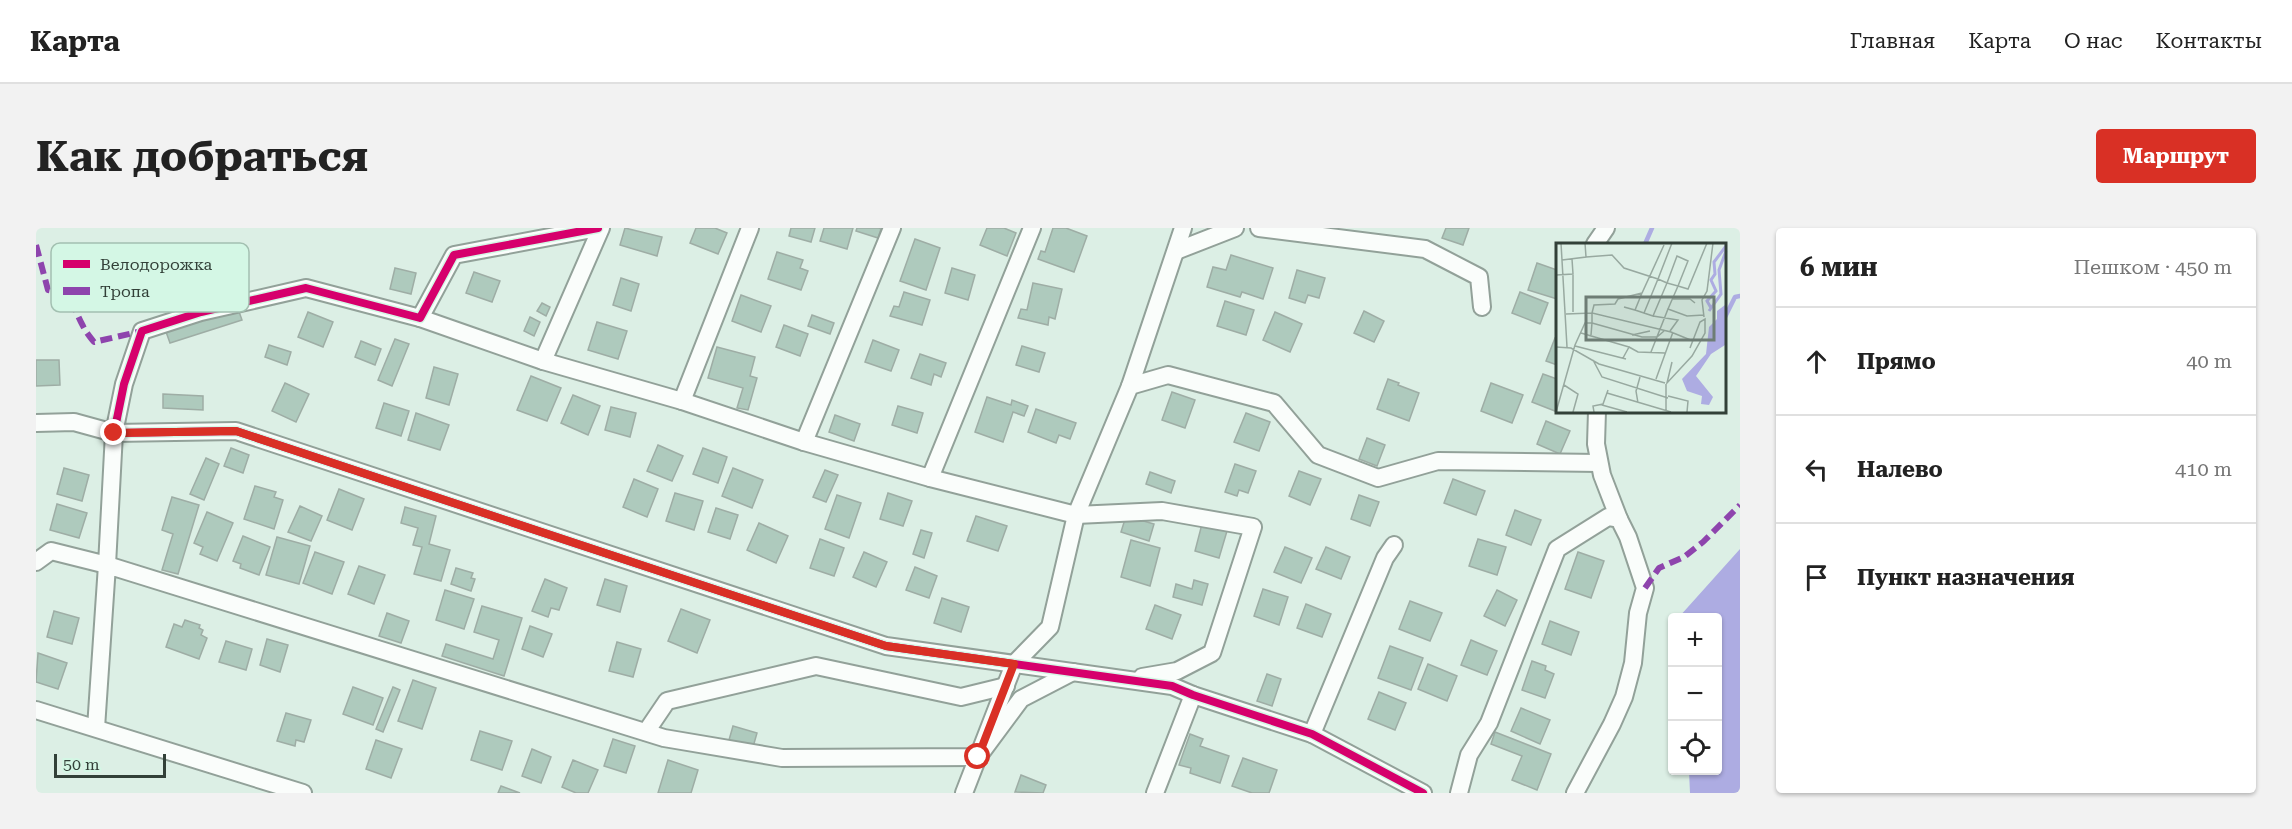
<!DOCTYPE html>
<html lang="ru">
<head>
<meta charset="utf-8">
<style>
  body { margin:0; font-family:"Roboto Serif",serif; background:#f2f2f2; color:#222 }
  .controls { position:absolute; right:18px; bottom:18px; display:grid; overflow:hidden; border-radius:6px; box-shadow:0 2px 4px #0004 }
  .controls button { width:54px; height:54px; display:grid; place-items:center; padding:0; border:0; border-bottom:2px solid #e0e0e0; background:#fff; color:#222; font:30px sans-serif }
  .scale { position:absolute; left:18px; bottom:15px; width:112px; box-sizing:border-box; padding-left:6px; border:3px solid #324038; border-top:0; font-size:16px; line-height:21px; white-space:nowrap; color:#324038; -webkit-text-stroke:4px #d4f7e5; paint-order:stroke }
  .stop { position:absolute; width:18px; height:18px; margin:-14px; border:4px solid #d93025; border-radius:50%; background:#fff }
  .stop.end { background:#d93025; border-color:#fff; box-shadow:0 2px 6px #0008 }
  .list { margin:0; padding:0; list-style:none }
  h2 { display:flex; justify-content:space-between; align-items:center; height:78px; margin:0; padding:0 24px; font-size:26px }
  h2 small { font-size:20px; font-weight:400; color:#767676 }
  .list li { display:grid; grid-template-columns:39px 1fr auto; gap:18px; align-items:center; box-sizing:border-box; height:108px; padding:0 24px; border-top:2px solid #e0e0e0 }
  .list b { display:block; font-size:22px; white-space:nowrap }
  .list em { font-size:20px; font-style:normal; color:#767676 }
  .icon { flex:none; width:33px; height:33px; fill:none; stroke:currentColor; stroke-width:2; stroke-linecap:round; stroke-linejoin:round }
  .map { position:relative; flex:none; width:1704px; height:565px; overflow:hidden; border-radius:6px }
  header { display:flex; align-items:center; gap:36px; box-sizing:border-box; height:84px; padding:0 30px; background:#fff; border-bottom:2px solid #e0e0e0 }
  header strong { font-size:28px }
  nav { display:flex; gap:33px; margin-inline-start:auto; font-size:21px }
  .intro { display:flex; align-items:center; justify-content:space-between; box-sizing:border-box; height:144px; padding:0 36px }
  h1 { margin:0; font-size:42px }
  .button { padding:15px 27px; border-radius:6px; background:#d93025; color:#fff; font-size:21px; font-weight:700 }
  main { display:flex; gap:36px; padding:0 36px }
  aside { flex:1; background:#fff; border-radius:6px; box-shadow:0 2px 4px #0004 }
  .map>svg:first-child { display:block }
  .water { fill:#adace2 }
  .lines { fill:none; stroke-linecap:round; stroke-linejoin:round }
  .stream { stroke:#adace2; stroke-width:4.5 }
  .building { fill:#aecabd; stroke:#9eada5; stroke-width:1.5 }
  .minor-casing { stroke:#92a199; stroke-width:20 }
  .minor { stroke:#fafdfb; stroke-width:16 }
  .quiet { stroke:#8e44ad; stroke-width:6; stroke-dasharray:12 6; stroke-linecap:butt }
  .cycleway-casing { stroke:#d4f7e5; stroke-width:11 }
  .cycleway { stroke:#d6006c; stroke-width:8 }
  .route { stroke:#d93025; stroke-width:8 }
  .inset-river { fill:none; stroke:#adace2; stroke-width:3 }
  .inset-road { fill:none; stroke:#98a9a0; stroke-width:1.5 }
  .view { fill:#6e7d75; fill-opacity:0.15; stroke:#6e7d75; stroke-width:3 }
  .inset-edge { fill:none; stroke:#324038; stroke-width:3 }
  .key { fill:#d4f7e5; stroke:#a3c0b1; stroke-width:1.5 }
  .key-label { font-size:16px; fill:#324038 }
</style>
</head>
<body>
<header>
<strong>Карта</strong>
<nav><a>Главная</a><a>Карта</a><a>О нас</a><a>Контакты</a></nav>
</header>
<div class="intro"><h1>Как добраться</h1><a class="button">Маршрут</a></div>
<main>
<div class="map">
<svg width="1704" height="565" viewBox="0 0 1704 565">
  <rect width="100%" height="100%" fill="#dcefe5"/>
  <polygon class="water" points="1704,321 1704,565 1654,565 1653,543 1682,542 1682,389 1643,389"/>
  <g class="lines">
    <g class="stream">
      <polyline points="1609,16 1616,0"/>
      <polyline points="1688,91 1699,69 1704,68"/>
    </g>
  </g>
  <g class="building">
    <polygon points="589,0 626,9 621,28 584,17"/>
    <polygon points="660,0 679,0 691,5 682,26 654,15"/>
    <polygon points="755,0 779,0 775,14 753,8"/>
    <polygon points="788,0 817,0 811,21 784,13"/>
    <polygon points="821,0 843,0 845,1 842,10 820,3"/>
    <polygon points="951,0 968,0 980,5 971,28 944,17"/>
    <polygon points="1017,0 1030,0 1051,8 1038,44 1002,31 1005,23 1009,24"/>
    <polygon points="1410,0 1433,0 1427,17 1406,10"/>
    <polygon points="879,11 904,20 890,62 864,53"/>
    <polygon points="741,24 767,32 764,40 772,43 765,62 732,51"/>
    <polygon points="1195,27 1237,40 1227,71 1206,64 1204,69 1171,59 1177,39 1190,42"/>
    <polygon points="1501,35 1521,42 1521,71 1492,62"/>
    <polygon points="359,40 380,45 375,66 354,61"/>
    <polygon points="916,40 939,47 932,72 909,65"/>
    <polygon points="1261,42 1289,50 1283,70 1272,67 1269,75 1253,70"/>
    <polygon points="438,44 464,53 456,74 430,65"/>
    <polygon points="585,50 603,56 595,83 577,77"/>
    <polygon points="997,55 1026,61 1019,91 1013,89 1012,97 982,90 985,81 991,82"/>
    <polygon points="868,64 894,72 886,97 854,88 858,78 863,79"/>
    <polygon points="1484,64 1512,75 1504,96 1476,85"/>
    <polygon points="705,67 735,78 725,104 696,93"/>
    <polygon points="1189,73 1218,82 1210,107 1181,98"/>
    <polygon points="506,75 514,79 510,88 501,83"/>
    <polygon points="201,78 206,92 134,115 129,101"/>
    <polygon points="1328,83 1348,93 1338,114 1318,105"/>
    <polygon points="272,84 297,94 287,119 262,109"/>
    <polygon points="1239,84 1266,96 1254,124 1227,112"/>
    <polygon points="776,87 798,95 794,106 772,98"/>
    <polygon points="494,89 504,94 498,108 488,103"/>
    <polygon points="561,94 591,103 582,131 552,122"/>
    <polygon points="748,97 772,106 764,128 740,119"/>
    <polygon points="1519,110 1521,111 1521,137 1510,133"/>
    <polygon points="359,111 373,116 356,158 342,152"/>
    <polygon points="837,112 863,122 855,143 829,134"/>
    <polygon points="325,113 345,121 339,137 319,129"/>
    <polygon points="233,117 255,124 251,137 229,129"/>
    <polygon points="986,118 1009,125 1003,144 980,137"/>
    <polygon points="681,119 719,129 714,148 721,150 712,182 701,180 707,160 672,150"/>
    <polygon points="884,126 910,135 905,149 898,146 895,157 875,150"/>
    <polygon points="0,132 23,132 24,157 0,158"/>
    <polygon points="398,139 422,146 413,177 390,170"/>
    <polygon points="1507,146 1521,151 1521,183 1525,183 1524,185 1496,174"/>
    <polygon points="495,148 525,160 511,193 481,182"/>
    <polygon points="1352,151 1363,155 1362,157 1383,165 1373,193 1341,181"/>
    <polygon points="249,155 273,166 260,194 236,183"/>
    <polygon points="1455,155 1487,167 1476,195 1445,183"/>
    <polygon points="1136,164 1159,172 1149,200 1126,192"/>
    <polygon points="127,166 167,168 167,182 127,180"/>
    <polygon points="537,167 564,178 552,207 525,195"/>
    <polygon points="951,169 975,177 976,172 992,178 988,188 977,184 967,214 939,204"/>
    <polygon points="348,175 373,183 365,208 340,200"/>
    <polygon points="862,178 887,185 881,205 856,197"/>
    <polygon points="575,179 600,185 594,209 569,202"/>
    <polygon points="1000,181 1040,195 1034,211 1023,207 1020,215 992,204"/>
    <polygon points="380,185 413,197 404,222 372,212"/>
    <polygon points="1210,185 1234,194 1223,223 1198,214"/>
    <polygon points="799,187 824,196 818,213 793,204"/>
    <polygon points="1510,193 1534,203 1524,226 1501,216"/>
    <polygon points="1331,210 1349,217 1341,238 1323,231"/>
    <polygon points="622,217 647,228 636,253 611,243"/>
    <polygon points="195,220 213,227 207,245 188,238"/>
    <polygon points="667,220 691,229 682,255 657,246"/>
    <polygon points="170,230 183,236 168,272 154,266"/>
    <polygon points="1199,236 1220,243 1212,265 1203,262 1201,268 1189,264"/>
    <polygon points="28,240 53,247 46,273 21,266"/>
    <polygon points="697,240 727,252 716,280 686,268"/>
    <polygon points="789,242 802,247 790,274 777,269"/>
    <polygon points="1263,243 1285,251 1274,277 1253,268"/>
    <polygon points="1114,244 1139,253 1135,265 1110,256"/>
    <polygon points="598,251 622,261 611,289 587,279"/>
    <polygon points="1417,251 1449,263 1440,287 1408,275"/>
    <polygon points="219,258 240,264 238,269 247,272 238,301 208,291"/>
    <polygon points="303,261 328,271 316,302 291,292"/>
    <polygon points="639,265 667,273 658,302 630,293"/>
    <polygon points="852,265 876,273 867,298 844,291"/>
    <polygon points="801,267 825,275 813,310 789,301"/>
    <polygon points="1323,267 1343,274 1334,298 1315,291"/>
    <polygon points="136,269 163,277 142,346 126,342 137,306 126,302"/>
    <polygon points="21,276 51,285 43,310 14,302"/>
    <polygon points="264,278 286,288 275,313 252,304"/>
    <polygon points="369,279 400,288 393,316 414,322 405,353 378,346 386,319 377,317 382,300 365,295"/>
    <polygon points="680,280 702,287 694,311 672,304"/>
    <polygon points="1479,282 1505,292 1495,317 1470,307"/>
    <polygon points="171,284 197,295 181,333 164,326 167,319 158,315"/>
    <polygon points="940,288 971,298 962,323 931,313"/>
    <polygon points="1090,288 1118,296 1113,313 1085,304"/>
    <polygon points="723,295 752,308 740,335 711,322"/>
    <polygon points="1166,296 1191,303 1183,330 1159,323"/>
    <polygon points="885,302 896,305 888,330 877,326"/>
    <polygon points="207,308 234,319 223,347 204,340 205,336 197,333"/>
    <polygon points="241,309 274,318 263,356 230,347"/>
    <polygon points="784,311 808,320 798,348 774,340"/>
    <polygon points="1442,311 1470,319 1461,347 1433,338"/>
    <polygon points="1095,312 1124,320 1114,358 1085,349"/>
    <polygon points="1249,319 1276,330 1265,355 1238,344"/>
    <polygon points="1290,319 1314,329 1305,351 1280,341"/>
    <polygon points="279,324 308,334 296,366 267,355"/>
    <polygon points="828,324 851,334 840,359 817,349"/>
    <polygon points="1542,324 1568,333 1555,370 1529,361"/>
    <polygon points="323,338 349,347 338,376 312,366"/>
    <polygon points="879,339 901,348 893,370 870,362"/>
    <polygon points="420,340 437,345 435,350 439,351 435,363 415,356"/>
    <polygon points="509,351 531,360 523,382 515,380 512,389 496,383"/>
    <polygon points="569,351 591,358 584,384 561,377"/>
    <polygon points="1158,352 1172,356 1166,377 1137,369 1140,356 1156,361"/>
    <polygon points="1227,361 1252,369 1243,397 1218,388"/>
    <polygon points="409,362 438,371 428,401 400,392"/>
    <polygon points="1461,362 1481,372 1469,398 1448,388"/>
    <polygon points="906,370 933,379 925,404 898,395"/>
    <polygon points="1374,373 1406,385 1394,413 1363,401"/>
    <polygon points="1270,376 1295,386 1286,409 1261,400"/>
    <polygon points="1119,377 1145,387 1136,411 1110,401"/>
    <polygon points="446,378 486,390 468,448 406,428 410,416 457,431 463,412 438,404"/>
    <polygon points="645,381 674,392 661,425 632,413"/>
    <polygon points="18,383 43,390 36,416 11,409"/>
    <polygon points="351,385 373,393 365,415 343,408"/>
    <polygon points="149,392 164,397 163,400 167,402 165,407 171,410 163,431 130,419 138,396 146,399"/>
    <polygon points="1514,393 1543,404 1535,427 1506,416"/>
    <polygon points="494,398 516,406 507,429 486,421"/>
    <polygon points="231,411 252,417 244,444 224,437"/>
    <polygon points="1435,412 1461,423 1451,447 1425,437"/>
    <polygon points="190,413 216,421 210,442 183,434"/>
    <polygon points="581,414 605,421 597,449 573,443"/>
    <polygon points="1354,418 1387,430 1375,462 1342,450"/>
    <polygon points="2,425 31,435 22,461 0,454"/>
    <polygon points="1496,433 1510,438 1509,442 1518,446 1509,470 1486,462"/>
    <polygon points="1392,436 1421,448 1411,473 1382,461"/>
    <polygon points="1231,446 1245,451 1236,478 1221,473"/>
    <polygon points="377,452 400,460 386,501 362,493"/>
    <polygon points="317,459 347,470 337,497 307,486"/>
    <polygon points="357,459 364,462 347,504 340,501"/>
    <polygon points="1343,464 1370,475 1359,502 1332,491"/>
    <polygon points="1485,480 1514,492 1504,516 1475,503"/>
    <polygon points="250,485 275,492 268,514 260,512 259,518 241,513"/>
    <polygon points="697,498 721,505 717,519 693,512"/>
    <polygon points="444,503 476,513 466,542 435,532"/>
    <polygon points="1459,504 1515,526 1501,562 1476,552 1486,528 1455,516"/>
    <polygon points="1154,506 1167,511 1164,518 1193,528 1184,555 1154,545 1155,540 1143,537"/>
    <polygon points="577,511 599,518 590,545 568,538"/>
    <polygon points="340,512 366,521 355,550 330,541"/>
    <polygon points="496,521 515,529 505,555 486,548"/>
    <polygon points="1207,530 1241,542 1233,565 1216,565 1196,558"/>
    <polygon points="537,532 562,542 552,565 540,565 526,559"/>
    <polygon points="632,532 662,542 655,565 622,565"/>
    <polygon points="985,547 1010,557 1007,565 979,564"/>
    <polygon points="465,558 484,565 462,565"/>
  </g>
  <g class="lines">
    <defs>
      <g id="minor">
        <polyline points="562,0 418,27 384,90 270,60 165,84 106,103 88,156 78,205 200,203 850,418 1136,458 1157,467 1276,506 1387,565"/>
        <polyline points="1223,0 1389,21 1443,49 1446,79"/>
        <polyline points="1559,16 1570,0"/>
        <polyline points="1140,23 1199,0"/>
        <polyline points="384,90 507,133 565,0"/>
        <polyline points="507,133 646,173 714,0"/>
        <polyline points="1094,158 1147,0"/>
        <polyline points="646,173 768,214 894,250 996,0"/>
        <polyline points="1561,183 1560,216 1566,247 1583,291"/>
        <polyline points="0,195 38,194 78,205 71,337 15,323 0,334"/>
        <polyline points="768,214 856,0"/>
        <polyline points="894,250 1040,287 1126,283 1217,299 1176,425 1141,443 1106,449"/>
        <polyline points="0,482 267,565"/>
        <polyline points="60,500 71,337 628,510 746,530 942,529 985,471 1037,444"/>
        <polyline points="610,504 631,473 780,438 925,469 970,458"/>
        <polyline points="1276,506 1349,330 1358,317"/>
        <polyline points="928,565 978,436 1014,399 1040,287 1094,158 1132,147 1238,175 1282,227 1342,250 1402,233 1563,235"/>
        <polyline points="1119,565 1157,467"/>
        <polyline points="1423,565 1433,527 1453,495 1521,321 1572,289 1583,291 1592,309 1609,360 1602,385 1597,435 1588,469 1576,496 1539,565"/>
      </g>
    </defs>
    <use href="#minor" class="minor-casing"/>
    <use href="#minor" class="minor"/>
    <g class="quiet">
      <path d="M0,17L12,62C38,67 36,78 47,98C50,104 54,109 58,114L106,103"/>
      <polyline points="1609,360 1623,340 1648,329 1667,314 1704,277"/>
    </g>
    <defs>
      <polyline id="cycleway" points="562,0 418,27 384,90 270,60 165,84 106,103 88,156 78,205 200,203 850,418 1136,458 1157,467 1276,506 1387,565"/>
    </defs>
    <use href="#cycleway" class="cycleway-casing"/>
    <use href="#cycleway" class="cycleway"/>
  </g>
  <g class="lines">
    <polyline class="route" points="78,205 200,203 850,418 978,436 942,529"/>
  </g>
  <g transform="translate(1520 15)">
    <rect width="170" height="170" fill="#dcefe5"/>
    <path d="M169,62V102L155,111L140,133L157,154L153,162L145,161L146,153L131,148L126,136L150,111L153,84L161,76V68Z" fill="#adace2"/>
    <path class="inset-river" d="M155,65L151,58L160,48L155,37L159,31L158,19L170,3M153,68L165,51L163,27L170,8"/>
    <path class="inset-road" d="M5,0L11,104M108,2L86,50L62,56L59,61L38,62L36,70L115,89L137,98M30,14L56,12L68,25L102,36L116,0M6,17L30,14L29,0M17,31V69M0,32L17,31L16,16M116,56H134L139,60M68,64L79,67L86,50M112,66L122,43L111,40L121,13L132,18L122,43L132,46L151,0M79,67L97,73L111,40L102,36L88,70M97,73L122,77L114,88M148,74L146,57L151,48L157,0M25,90L73,104L67,115M35,92L36,80L86,94H101L108,88M76,92L94,88M19,103L70,116M0,104L15,105L43,121L109,140M73,104L82,109L109,110M95,109L112,66L131,73L148,72M37,117L46,134L112,155M116,119L111,140L136,113L149,90V76L144,79L134,105M100,136L117,89M8,142L22,151L17,169M51,150L115,169M112,153L132,158L131,169M82,160L80,148L84,134M46,162L71,169M110,168V141M0,169L19,102L29,80H36V70L10,71M38,169L37,163L47,161L52,147"/>
    <path class="view" d="M30,54H158V97H30Z"/>
    <rect width="170" height="170" class="inset-edge"/>
  </g>
  <rect x="15" y="15" width="198" height="69" rx="9" class="key"/>
  <rect x="27" y="32" width="27" height="8" fill="#d6006c"/>
  <rect x="27" y="59" width="27" height="8" fill="#8e44ad"/>
  <g class="key-label">
    <text x="64" y="42">Велодорожка</text>
    <text x="64" y="69">Тропа</text>
  </g>
</svg>
<div class="controls">
<button>+</button>
<button>−</button>
<button><svg class="icon" aria-label="locate" viewBox="0 0 24 24"><circle cx="12" cy="12" r="6"/><path d="M12 2v4M12 18v4M2 12h4M18 12h4"/></svg></button>
</div>
<div class="scale">50 m</div>
<div class="stop" style="left:942px;top:529px"></div>
<div class="stop end" style="left:78px;top:205px"></div>
</div>
<aside>
<h2>6 мин<small>Пешком · 450 m</small></h2>
<ul class="list">
<li><svg class="icon" aria-label="ahead" viewBox="0 0 24 24"><path d="M12 20V5M6 11l6-6 6 6"/></svg><div><b>Прямо</b></div><em>40 m</em></li>
<li><svg class="icon" aria-label="left" viewBox="0 0 24 24"><path d="M17 20v-9H6M10 6l-5 5 5 5"/></svg><div><b>Налево</b></div><em>410 m</em></li>
<li><svg class="icon" aria-label="arrive" viewBox="0 0 24 24"><path d="M6 21V4h12l-3 4 3 4H6"/></svg><div><b>Пункт назначения</b></div></li>
</ul>
</aside>
</main>
</body>
</html>
